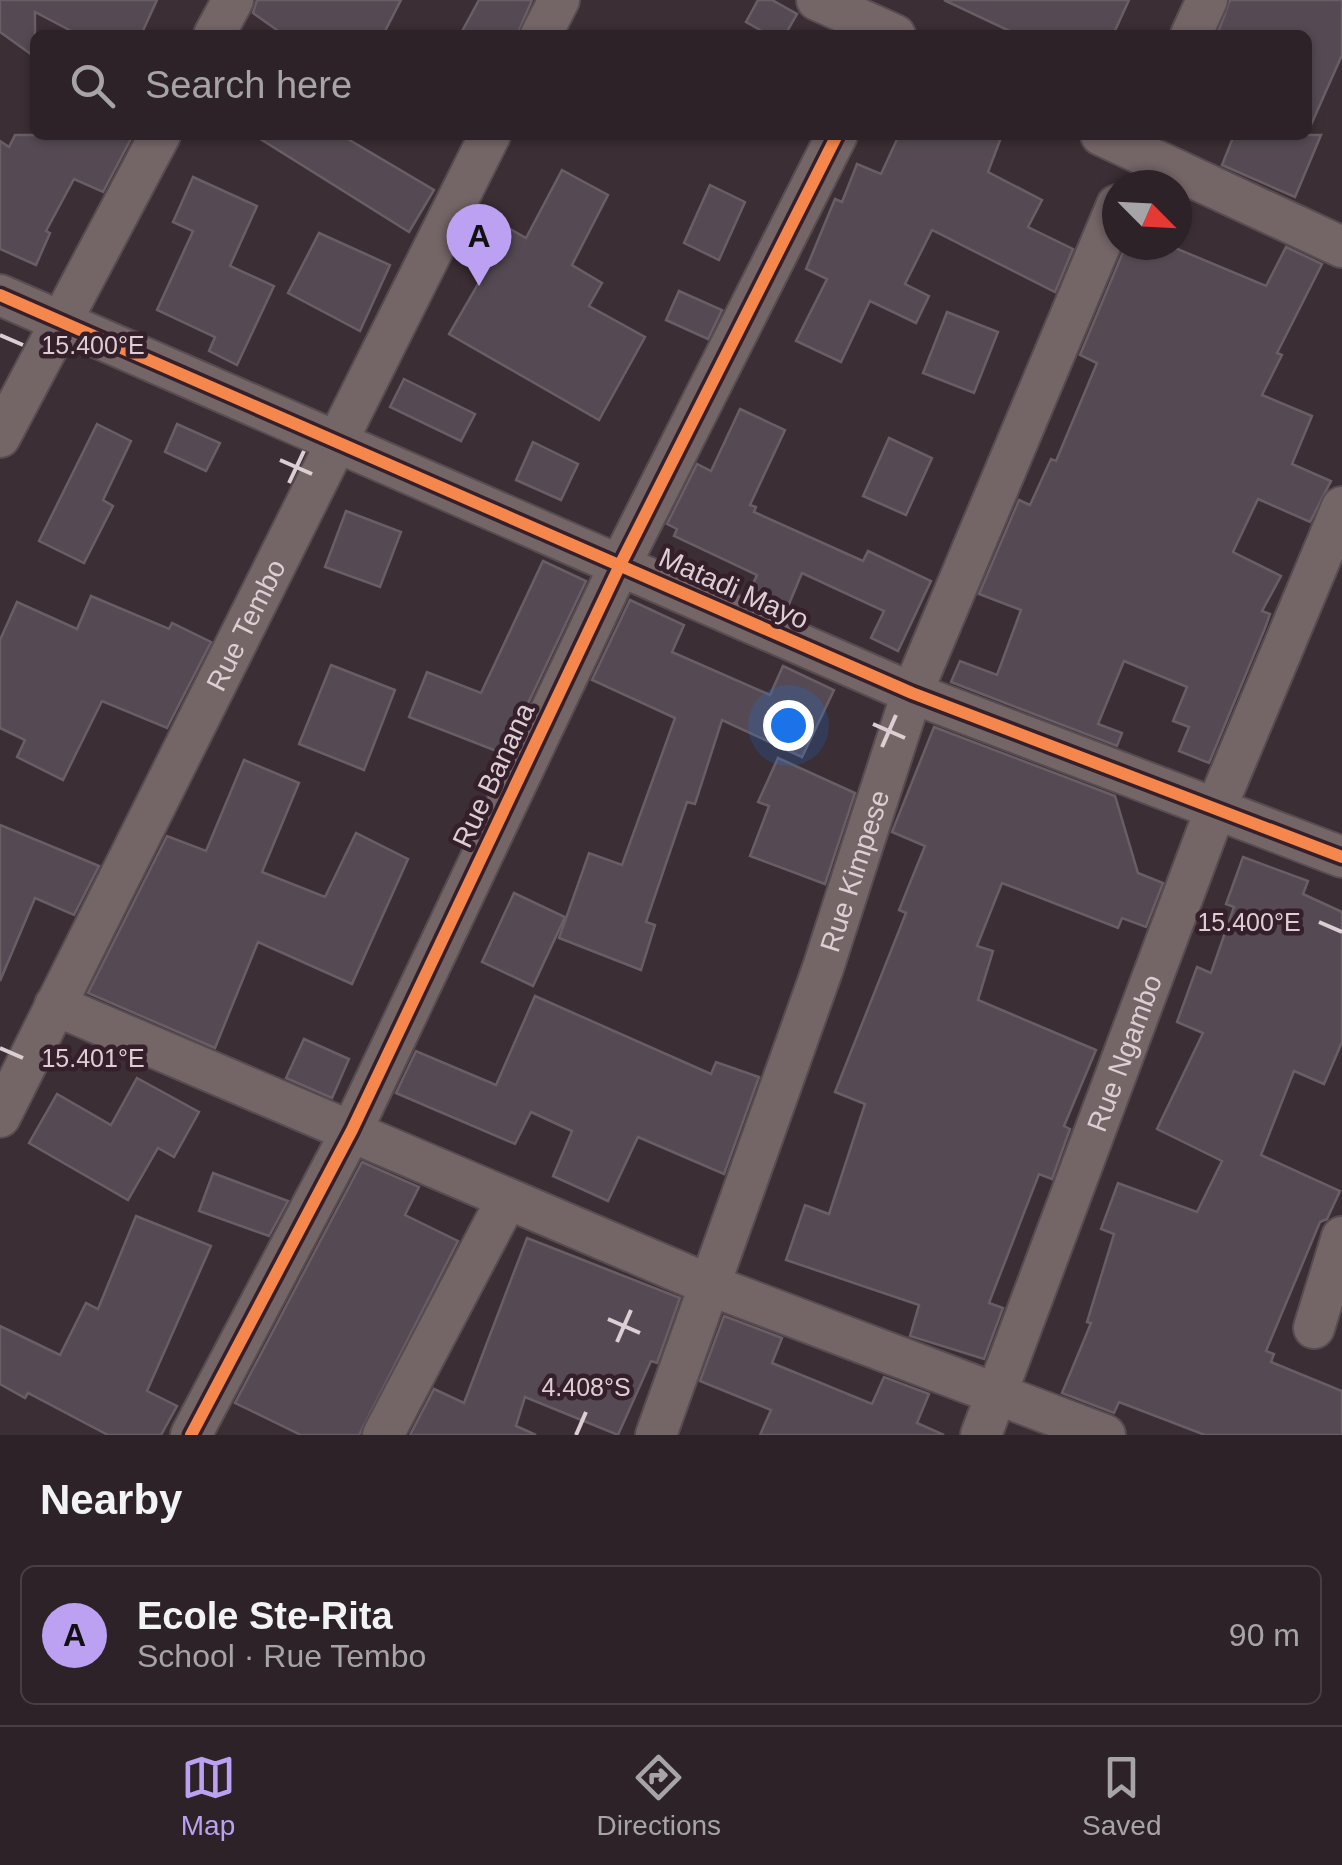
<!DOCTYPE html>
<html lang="en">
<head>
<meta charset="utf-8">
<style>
  body { margin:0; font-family:Helvetica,sans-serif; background:#382f33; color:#f1f3f6 }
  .compass { position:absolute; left:1102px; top:170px; width:90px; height:90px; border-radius:50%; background:#2c2227; box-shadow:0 2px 8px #0004; rotate:114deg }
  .you { position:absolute; left:788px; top:725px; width:35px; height:35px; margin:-25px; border:8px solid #fff; border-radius:50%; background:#1a73e8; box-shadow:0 0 0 15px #1a73e833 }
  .badge { display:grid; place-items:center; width:65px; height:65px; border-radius:50%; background:#bca0f2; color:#111; font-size:32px; font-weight:700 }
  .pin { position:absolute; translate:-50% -82px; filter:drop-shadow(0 2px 5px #0008) }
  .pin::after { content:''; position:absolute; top:52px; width:35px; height:30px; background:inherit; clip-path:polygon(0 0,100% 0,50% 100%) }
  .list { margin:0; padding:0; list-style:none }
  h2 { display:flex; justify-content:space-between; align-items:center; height:130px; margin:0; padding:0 40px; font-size:42px }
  h2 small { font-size:32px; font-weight:400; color:#a6a4a7 }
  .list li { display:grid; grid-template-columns:65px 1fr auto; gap:30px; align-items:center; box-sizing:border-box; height:140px; margin:0 20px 20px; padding:0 20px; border:2px solid #483f44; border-radius:15px }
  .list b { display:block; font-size:38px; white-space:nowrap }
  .list p { margin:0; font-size:32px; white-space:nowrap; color:#a6a4a7 }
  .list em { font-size:32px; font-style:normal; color:#a6a4a7 }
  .icon { flex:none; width:55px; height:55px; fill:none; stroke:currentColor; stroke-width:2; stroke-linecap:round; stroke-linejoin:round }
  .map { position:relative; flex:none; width:1342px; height:1435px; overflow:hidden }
  .search { position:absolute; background:#2c2227; box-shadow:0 2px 8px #0004; left:30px; right:30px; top:30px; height:110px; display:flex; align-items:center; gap:25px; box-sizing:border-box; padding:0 35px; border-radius:15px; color:#a6a4a7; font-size:38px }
  .sheet { height:290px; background:#2c2227 }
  nav { display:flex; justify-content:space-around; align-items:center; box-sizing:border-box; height:140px; border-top:2px solid #483f44; background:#2c2227; font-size:28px; color:#a6a4a7 }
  nav a { display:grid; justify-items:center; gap:5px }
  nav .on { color:#bca0f2 }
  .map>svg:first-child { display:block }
  .building { fill:#554a53; stroke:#685e64; stroke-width:2.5 }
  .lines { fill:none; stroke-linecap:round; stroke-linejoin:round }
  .minor-casing { stroke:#574c51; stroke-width:44 }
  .minor { stroke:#746567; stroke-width:40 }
  .cycleway-casing { stroke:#351f2a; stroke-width:19 }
  .cycleway { stroke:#f5874c; stroke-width:12 }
  .ticks { fill:none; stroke:#ddced4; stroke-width:4 }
  .labels { text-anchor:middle; stroke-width:9; stroke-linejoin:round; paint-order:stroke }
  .street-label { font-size:28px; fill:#ddced4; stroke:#351f2a }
  .ticks-label { font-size:25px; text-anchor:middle; fill:#ddced4; stroke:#351f2a; stroke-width:9; stroke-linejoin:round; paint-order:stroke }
</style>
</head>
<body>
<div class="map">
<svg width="1342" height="1435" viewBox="0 0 1342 1435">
  <rect width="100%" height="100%" fill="#3b2e34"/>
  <g class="building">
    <polygon points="0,0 157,0 141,35 79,35 35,12 35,57 0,32"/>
    <polygon points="257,0 401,0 383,35 284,35 253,13"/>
    <polygon points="479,0 532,0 517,35 460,35"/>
    <polygon points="758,0 772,0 797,14 785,35 769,35 746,22"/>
    <polygon points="944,0 1129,0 1113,35 1018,35"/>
    <polygon points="1230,0 1342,0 1342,55 1307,134 1307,35 1217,35"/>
    <polygon points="15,135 133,135 103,192 74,179 46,231 50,233 36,265 0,249 0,141 9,147"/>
    <polygon points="254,135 341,135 434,190 409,232"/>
    <polygon points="899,135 1002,135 988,172 1042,200 1028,227 1073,249 1055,292 932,230 905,284 929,296 916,323 870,301 841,362 796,341 827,279 806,269 835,199 842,202 857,164 881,174"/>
    <polygon points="1234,135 1321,135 1295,197 1222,165"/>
    <polygon points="562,170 608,195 572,265 602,283 589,306 645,337 599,420 449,334 510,229 526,238"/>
    <polygon points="193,177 257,206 230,266 274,286 237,365 209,351 215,337 157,310 193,231 173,222"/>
    <polygon points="710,185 745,202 719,260 684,243"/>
    <polygon points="319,233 390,265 360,331 288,293"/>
    <polygon points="1126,245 1168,245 1266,286 1286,247 1322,264 1277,353 1282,355 1262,395 1312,416 1292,464 1331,481 1310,522 1258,499 1233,552 1281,576 1262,611 1270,614 1265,628 1209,763 1179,751 1189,727 1173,721 1187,687 1124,661 1098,724 1122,733 1117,746 951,682 960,661 997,675 1021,610 979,594 1019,500 1030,505 1051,459 1056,461 1097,363 1080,355"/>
    <polygon points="679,291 722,310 708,339 666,320"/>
    <polygon points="947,312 998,332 974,393 923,373"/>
    <polygon points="404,379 475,414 461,441 390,407"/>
    <polygon points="740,409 785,430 750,505 756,507 754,512 863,561 868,551 931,581 898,651 871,638 884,611 802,573 789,604 751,588 757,575 674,536 677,529 667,524 697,464 711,471"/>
    <polygon points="97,424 131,441 103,500 113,506 84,563 39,541"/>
    <polygon points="177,424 220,443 206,471 165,452"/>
    <polygon points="889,438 932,458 906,515 863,496"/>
    <polygon points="533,442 578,464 561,500 516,480"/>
    <polygon points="346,511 401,532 380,587 325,567"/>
    <polygon points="543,561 586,581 504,754 409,717 427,672 481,693"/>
    <polygon points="91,596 169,629 172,623 211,642 167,728 102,701 63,780 17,757 25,740 0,728 0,640 17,602 77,629"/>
    <polygon points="630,600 684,625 672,652 770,695 783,666 834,690 802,757 722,720 695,804 687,802 646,922 655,925 641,970 559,938 589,853 622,865 675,718 592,680"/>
    <polygon points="331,665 395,690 364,770 299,744"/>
    <polygon points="934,727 1115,796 1138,873 1163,883 1146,927 1122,918 1118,928 1002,883 977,946 993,951 978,1000 1096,1050 1064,1126 1070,1129 1052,1179 1039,1174 989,1303 1003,1308 984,1359 910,1336 919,1305 786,1260 805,1205 829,1214 865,1104 835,1092 906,913 899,910 925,846 892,832"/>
    <polygon points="778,758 855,793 825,884 750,856 769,806 758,802"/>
    <polygon points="244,760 299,783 262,872 325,897 356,833 408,859 352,984 258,942 215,1048 88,993 167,836 206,851"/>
    <polygon points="0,825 99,866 74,915 35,898 0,981"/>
    <polygon points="1243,857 1308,881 1303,894 1342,912 1342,1042 1324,1084 1294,1071 1261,1155 1340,1191 1327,1219 1320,1222 1266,1351 1274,1354 1271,1362 1342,1391 1342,1435 1205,1435 1119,1402 1114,1413 1062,1393 1091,1323 1087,1322 1114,1234 1101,1229 1118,1183 1197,1212 1222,1161 1157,1129 1203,1033 1177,1022 1197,967 1211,973 1234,907 1226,904"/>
    <polygon points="514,893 565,917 533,986 482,962"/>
    <polygon points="535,996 711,1074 716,1062 759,1077 724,1174 638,1137 608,1201 553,1176 572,1131 531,1112 515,1144 396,1093 416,1051 496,1085"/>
    <polygon points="304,1039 349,1059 332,1098 286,1078"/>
    <polygon points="137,1078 199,1112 174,1157 158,1148 128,1200 29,1143 57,1094 111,1125"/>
    <polygon points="362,1162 419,1187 405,1215 458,1241 359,1435 301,1435 235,1403"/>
    <polygon points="213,1173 288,1201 269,1236 199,1211"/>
    <polygon points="136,1216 211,1246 147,1391 177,1406 161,1435 108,1435 28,1393 25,1398 0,1384 0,1326 60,1355 86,1303 98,1309"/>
    <polygon points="527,1238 680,1298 657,1363 651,1361 618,1435 525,1397 516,1426 536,1435 410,1435 434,1389 464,1403"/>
    <polygon points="724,1316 782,1338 772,1363 872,1404 884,1377 929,1394 917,1423 944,1435 760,1435 771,1410 700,1381"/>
  </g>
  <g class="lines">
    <defs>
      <g id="minor">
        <polyline points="817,0 895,35"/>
        <polyline points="214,35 233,0"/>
        <polyline points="541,35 559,0"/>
        <polyline points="1191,35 1207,0"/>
        <polyline points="1101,135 1342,247"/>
        <polyline points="0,295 912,693 1342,857"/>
        <polyline points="0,437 160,135"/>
        <polyline points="55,1005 712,1286 1105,1435"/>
        <path id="s1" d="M0,1117L490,135"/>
        <polyline points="1314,1328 1342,1237"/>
        <polyline points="191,1435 352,1130 620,565 837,135"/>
        <polyline points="383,1435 506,1201"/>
        <path id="s2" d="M656,1435L823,968L912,693L1117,205"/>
        <path id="s3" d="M981,1435L1216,808L1342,507"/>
      </g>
    </defs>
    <use href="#minor" class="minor-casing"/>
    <use href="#minor" class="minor"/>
    <defs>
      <g id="cycleway">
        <polyline points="0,295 912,693 1342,857"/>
        <polyline points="191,1435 352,1130 620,565 837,135"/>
      </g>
    </defs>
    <use href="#cycleway" class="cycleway-casing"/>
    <use href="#cycleway" class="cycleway"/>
  </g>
  <path class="ticks" d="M0,335L23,345M280,460L312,474M289,483L304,451M873,724L905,738M882,747L896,715M1319,922L1342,932M0,1048L23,1058M608,1319L640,1333M617,1342L631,1310M576,1435L586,1412"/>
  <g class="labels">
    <g class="street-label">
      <text transform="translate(734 588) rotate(24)" y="10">Matadi Mayo</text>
      <text dy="10" stroke="none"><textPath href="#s1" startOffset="550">Rue Tembo</textPath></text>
      <text transform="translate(493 775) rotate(-65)" y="10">Rue Banana</text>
      <text dy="10" stroke="none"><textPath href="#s2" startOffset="598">Rue Kimpese</textPath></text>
      <text dy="10" stroke="none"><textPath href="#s3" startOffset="408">Rue Ngambo</textPath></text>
    </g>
  </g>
  <g class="ticks-label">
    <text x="93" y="354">15.400°E</text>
    <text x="1249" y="931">15.400°E</text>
    <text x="93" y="1067">15.401°E</text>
    <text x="586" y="1396">4.408°S</text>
  </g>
</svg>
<svg class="compass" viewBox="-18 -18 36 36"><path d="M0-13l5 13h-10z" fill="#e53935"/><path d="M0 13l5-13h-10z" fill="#a6a4a7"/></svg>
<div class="you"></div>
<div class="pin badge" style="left:479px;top:286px">A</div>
<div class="search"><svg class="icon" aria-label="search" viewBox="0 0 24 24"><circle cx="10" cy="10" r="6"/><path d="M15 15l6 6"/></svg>Search here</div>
</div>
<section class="sheet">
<h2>Nearby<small></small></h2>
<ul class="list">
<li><span class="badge">A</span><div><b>Ecole Ste-Rita</b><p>School · Rue Tembo</p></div><em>90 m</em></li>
</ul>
</section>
<nav>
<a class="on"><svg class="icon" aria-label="map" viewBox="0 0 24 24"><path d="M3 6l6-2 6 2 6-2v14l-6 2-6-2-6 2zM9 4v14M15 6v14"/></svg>Map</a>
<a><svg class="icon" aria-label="directions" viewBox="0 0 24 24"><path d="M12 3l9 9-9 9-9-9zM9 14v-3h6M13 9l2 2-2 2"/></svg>Directions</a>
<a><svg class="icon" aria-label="saved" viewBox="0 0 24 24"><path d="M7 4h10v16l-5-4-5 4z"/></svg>Saved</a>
</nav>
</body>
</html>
